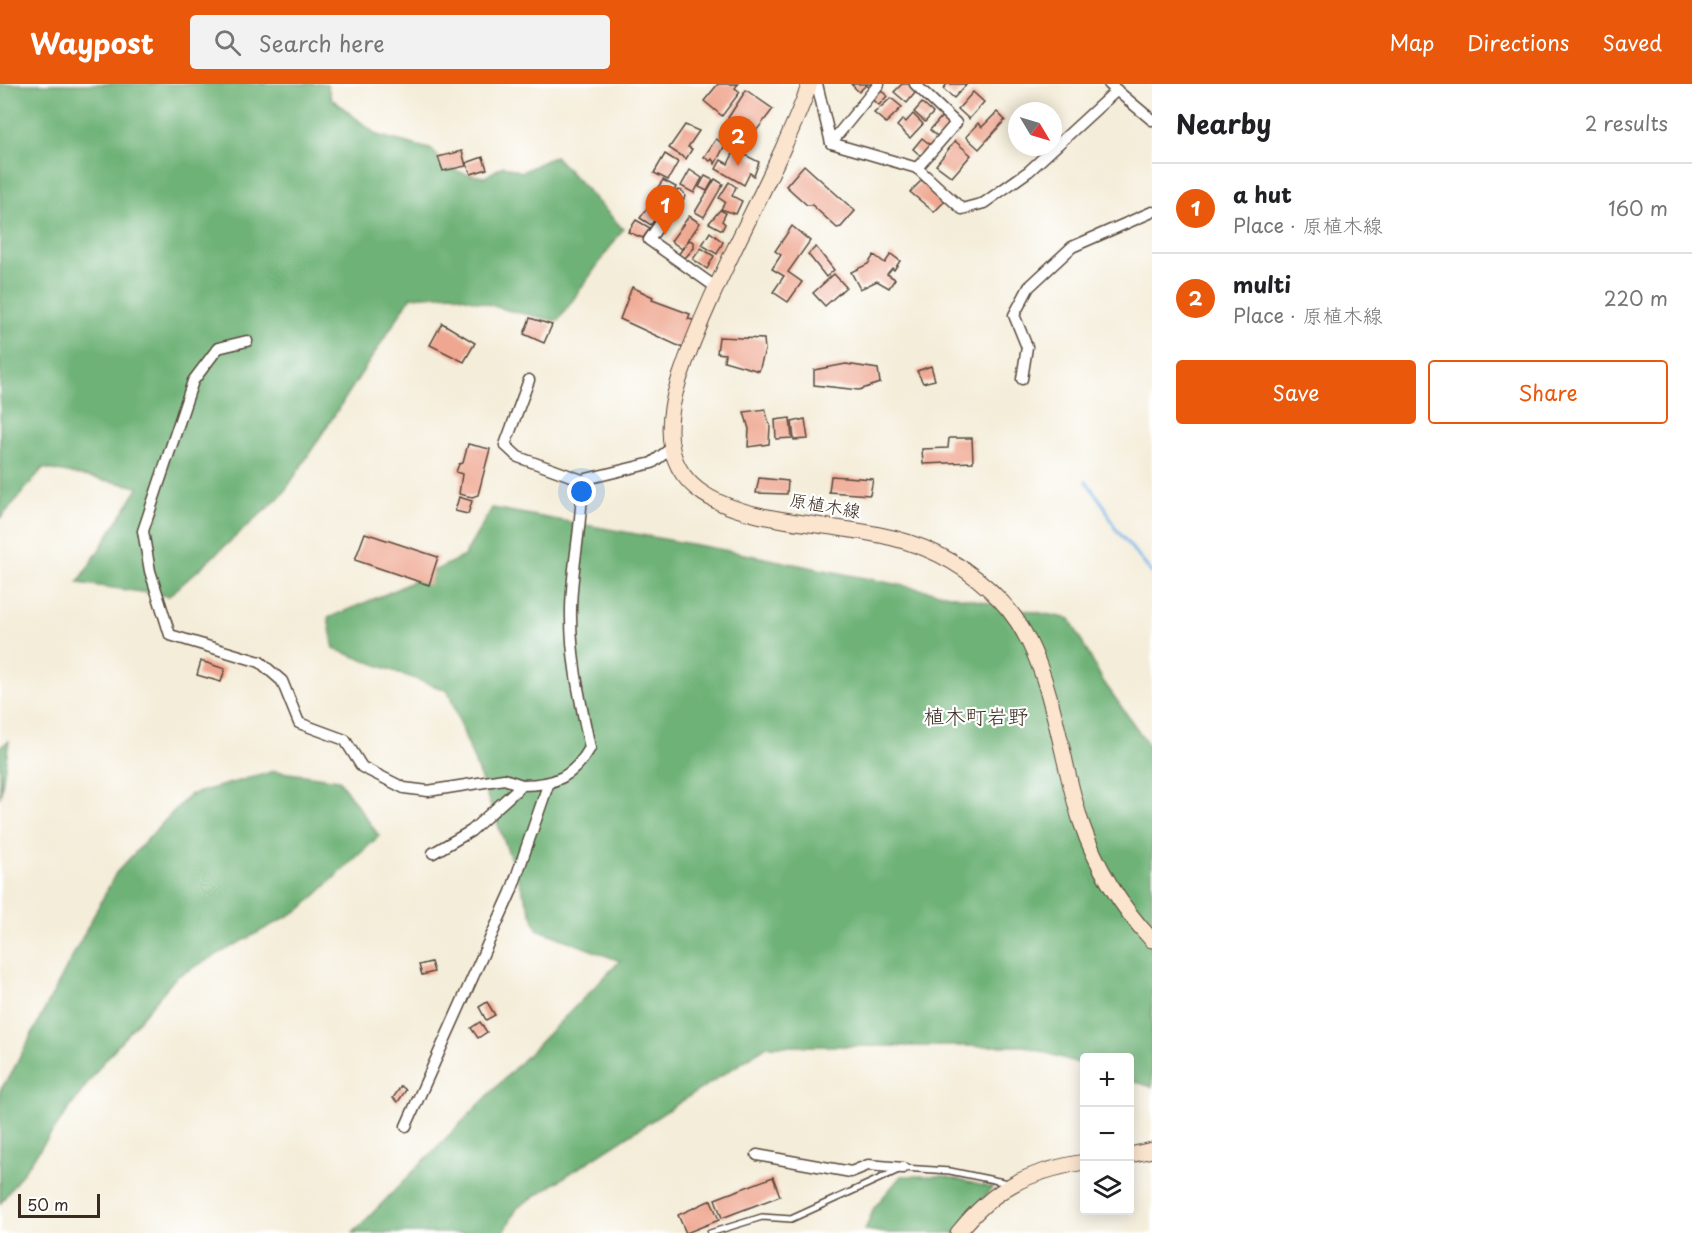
<!DOCTYPE html>
<html lang="en">
<head>
<meta charset="utf-8">
<style>
  body { margin:0; font-family:"Playpen Sans","Klee One",sans-serif; background:#f2f2f2; color:#202124 }
  .controls { position:absolute; right:18px; bottom:18px; display:grid; overflow:hidden; border-radius:6px; box-shadow:0 3px 15px #0003 }
  .controls button { width:54px; height:54px; display:grid; place-items:center; padding:0; border:0; border-bottom:2px solid #e0e0e0; background:#fff; color:#202124; font:30px sans-serif }
  .compass { position:absolute; left:1008px; top:18px; width:54px; height:54px; border-radius:50%; background:#fff; box-shadow:0 3px 15px #0003; rotate:128deg }
  .scale { position:absolute; left:18px; bottom:15px; width:82px; box-sizing:border-box; padding-left:6px; border:3px solid #3b2a1e; border-top:0; font-size:16px; line-height:21px; white-space:nowrap; color:#3b2a1e; -webkit-text-stroke:4px #fff; paint-order:stroke }
  .you { position:absolute; left:582px; top:408px; width:21px; height:21px; margin:-15px; border:4px solid #fff; border-radius:50%; background:#1a73e8; box-shadow:0 0 0 9px #1a73e833 }
  .badge { display:grid; place-items:center; width:39px; height:39px; border-radius:50%; background:#ea580c; color:#fff; font-size:20px; font-weight:700 }
  .pin { position:absolute; translate:-50% -50px; filter:drop-shadow(0 2px 3px #0008) }
  .pin::after { content:''; position:absolute; top:32px; width:21px; height:18px; background:inherit; clip-path:polygon(0 0,100% 0,50% 100%) }
  .list { margin:0; padding:0; list-style:none }
  h2 { display:flex; justify-content:space-between; align-items:center; height:78px; margin:0; padding:0 24px; font-size:26px }
  h2 small { font-size:20px; font-weight:400; color:#757577 }
  .list li { display:grid; grid-template-columns:39px 1fr auto; gap:18px; align-items:center; box-sizing:border-box; height:90px; padding:0 24px; border-top:2px solid #e0e0e0 }
  .list b { display:block; font-size:22px; white-space:nowrap }
  .list p { margin:0; font-size:20px; white-space:nowrap; color:#757577 }
  .list em { font-size:20px; font-style:normal; color:#757577 }
  .actions { display:flex; gap:12px; padding:18px 24px }
  .actions a { flex:1; padding:14px 0; border:2px solid #ea580c; border-radius:6px; text-align:center; font-size:21px; color:#ea580c }
  .actions .main { background:#ea580c; color:#fff }
  .icon { flex:none; width:33px; height:33px; fill:none; stroke:currentColor; stroke-width:2; stroke-linecap:round; stroke-linejoin:round }
  .map { position:relative; flex:none; width:1152px; height:1149px; overflow:hidden }
  header { display:flex; align-items:center; gap:36px; box-sizing:border-box; height:84px; padding:0 30px; background:#ea580c; color:#fff }
  header strong { font-size:28px }
  nav { display:flex; gap:33px; margin-inline-start:auto; font-size:21px }
  .search { width:420px; height:54px; background:#f2f2f2; display:flex; align-items:center; gap:15px; box-sizing:border-box; padding:0 21px; border-radius:6px; color:#757577; font-size:22px }
  main { display:flex }
  aside { flex:1; background:#fff }
  .map>svg:first-child { display:block }
  .forest { fill:#6eb277; stroke:#546e4a; stroke-width:1.5 }
  .lines { fill:none; stroke-linecap:round; stroke-linejoin:round }
  .stream { stroke:#77b4e9; stroke-width:3 }
  .building { fill:#efa791 }
  .lane-casing { stroke:#57473a; stroke-width:8 }
  .street-casing { stroke:#57473a; stroke-width:13 }
  .secondary-casing { stroke:#57473a; stroke-width:17 }
  .lane { stroke:#fff; stroke-width:5 }
  .street { stroke:#fff; stroke-width:10 }
  .secondary { stroke:#fbe5cf; stroke-width:15 }
  .labels { text-anchor:middle; stroke-width:4.5; stroke-linejoin:round; paint-order:stroke }
  .street-label { font-size:18px; fill:#3b2a1e; stroke:#fff }
  .quarter-label { font-size:21px; fill:#3b2a1e; stroke:#fff }
</style>
</head>
<body>
<header>
<strong>Waypost</strong>
<div class="search"><svg class="icon" aria-label="search" viewBox="0 0 24 24"><circle cx="10" cy="10" r="6"/><path d="M15 15l6 6"/></svg>Search here</div>
<nav><a>Map</a><a>Directions</a><a>Saved</a></nav>
</header>
<main>
<div class="map">
<svg width="1152" height="1149" viewBox="0 0 1152 1149">
  <rect width="100%" height="100%" fill="#fff"/>
  <filter id="ink" filterUnits="userSpaceOnUse"><feTurbulence type="fractalNoise" baseFrequency=".0167" numOctaves="2"/><feDisplacementMap in="SourceGraphic" scale="12" xChannelSelector="R" yChannelSelector="G"/><feConvolveMatrix kernelMatrix="1 2 1 2 8 2 1 2 1" color-interpolation-filters="sRGB"/></filter>
  <filter id="wash" filterUnits="userSpaceOnUse"><feTurbulence type="fractalNoise" baseFrequency=".008" numOctaves="4" result="noise"/><feDisplacementMap in="SourceGraphic" scale="24" xChannelSelector="R" yChannelSelector="G"/><feGaussianBlur stdDeviation="1.35" result="paint"/><feColorMatrix in="noise" values="0 0 0 0 0 0 0 0 0 0 0 0 0 0 0 0 0 1.4 0 .05"/><feComposite in="paint" operator="in"/></filter>
  <g filter="url(#wash)">
    <rect width="100%" height="100%" fill="#f4edd9"/>
    <g class="forest">
      <path d="M0,0H327L331,14L377,51L433,66C445,87 462,90 485,93L503,82L522,88L555,72L623,145L558,237L511,227L452,210L411,213L283,410L169,512L78,499L139,403L43,384L0,435Z"/>
      <polygon points="492,424 724,466 1070,535 1103,597 1152,666 1152,1003 1130,996 1130,974 1084,974 1084,981 1025,962 767,962 518,1123 503,1149 353,1149 620,877 537,845 448,607 334,565 328,534 393,507 464,472"/>
      <polygon points="9,657 0,714 0,663"/>
      <polygon points="274,687 339,696 379,752 301,825 176,893 101,981 0,1120 0,1006 10,992 116,789 189,711"/>
      <polygon points="901,1092 944,1092 992,1104 956,1149 885,1149 865,1146 874,1124"/>
    </g>
    <g class="lines">
      <polyline class="stream" points="1086,397 1105,423 1115,444 1152,489"/>
    </g>
    <g id="blocks">
      <g class="building">
        <polygon points="718,0 738,0 735,4 740,8 722,32 704,17"/>
        <polygon points="851,0 873,0 870,4 866,1 859,8"/>
        <polygon points="902,0 914,0 919,4 907,19 894,8"/>
        <polygon points="947,0 967,0 954,14 943,5"/>
        <polygon points="880,5 887,12 879,21 871,15"/>
        <polygon points="746,6 773,25 750,55 728,34"/>
        <polygon points="973,8 984,18 969,35 958,25"/>
        <polygon points="891,14 902,23 886,39 874,29"/>
        <polygon points="922,19 933,29 925,38 914,28"/>
        <polygon points="997,28 1005,36 979,65 966,53 978,39 982,43"/>
        <polygon points="945,29 955,39 941,55 930,46"/>
        <polygon points="913,30 923,40 910,54 897,42 903,35 906,38"/>
        <polygon points="685,41 699,47 688,63 692,65 686,75 669,64"/>
        <polygon points="922,54 932,62 922,73 913,65"/>
        <polygon points="716,55 725,61 715,80 712,75 710,77 704,73"/>
        <polygon points="955,57 971,71 952,93 936,81"/>
        <polygon points="735,66 759,78 754,92 750,89 744,101 716,85 721,76 728,80"/>
        <polygon points="462,67 466,82 443,87 438,73"/>
        <polygon points="665,70 678,78 668,96 654,89"/>
        <polygon points="483,73 487,85 471,90 466,79"/>
        <polygon points="804,81 855,127 841,143 837,144 812,121 807,121 786,102"/>
        <polygon points="690,86 702,94 694,109 681,102"/>
        <polygon points="705,92 713,96 707,107 699,103"/>
        <polygon points="926,92 948,114 934,128 910,108"/>
        <polygon points="715,95 723,100 704,133 695,128"/>
        <polygon points="663,96 676,103 671,113 664,109 662,111 656,106"/>
        <polygon points="729,98 736,103 732,112 742,117 736,130 721,125 725,118 719,114"/>
        <polygon points="656,108 668,117 669,122 661,128 648,120"/>
        <polygon points="648,123 659,129 651,141 640,134"/>
        <polygon points="720,126 726,129 722,137 725,140 722,146 709,139"/>
        <polygon points="689,132 700,139 682,165 671,157"/>
        <polygon points="636,136 650,144 643,154 628,148"/>
        <polygon points="792,142 810,157 788,188 802,198 788,218 773,208 784,192 772,185 781,171 775,167"/>
        <polygon points="710,148 723,158 717,170 702,161"/>
        <polygon points="689,156 694,158 694,164 685,174 678,171"/>
        <polygon points="816,163 834,186 826,193 808,170"/>
        <polygon points="701,164 714,172 707,185 693,175"/>
        <polygon points="891,170 900,177 894,186 892,184 887,190 895,195 889,204 877,197 860,205 851,188 868,180 874,171 885,179"/>
        <polygon points="834,190 846,203 825,222 813,209"/>
        <polygon points="632,203 653,213 652,216 690,230 688,235 697,237 685,265 620,235"/>
        <polygon points="530,234 552,241 544,259 524,250"/>
        <polygon points="442,239 475,259 464,278 430,261"/>
        <polygon points="719,253 764,255 765,266 759,287 724,277 725,270 717,269"/>
        <polygon points="846,280 878,285 880,299 859,306 814,301 814,286"/>
        <polygon points="931,282 935,296 923,299 917,287"/>
        <polygon points="765,325 770,342 769,360 748,363 749,345 744,328"/>
        <polygon points="790,334 792,354 776,355 775,336"/>
        <polygon points="805,335 808,355 794,356 792,338"/>
        <polygon points="949,354 972,354 973,378 923,380 922,365 948,364"/>
        <polygon points="468,360 490,365 478,411 472,413 459,410 462,390 456,388 459,380 463,379"/>
        <polygon points="831,392 873,395 870,411 829,408"/>
        <polygon points="759,394 788,397 787,410 756,409"/>
        <polygon points="459,413 472,417 468,430 455,427"/>
        <polygon points="365,449 438,473 429,501 355,476"/>
        <polygon points="201,577 225,585 221,598 197,591"/>
        <polygon points="431,878 434,888 422,891 419,881"/>
        <polygon points="487,918 495,931 486,936 479,923"/>
        <polygon points="480,938 487,948 478,954 471,944"/>
        <polygon points="401,1002 406,1006 398,1018 393,1014"/>
        <polygon points="773,1093 780,1112 722,1134 715,1115"/>
        <polygon points="711,1116 719,1136 686,1149 678,1131"/>
      </g>
    </g>
  </g>
  <g filter="url(#ink)">
    <use href="#blocks" fill-opacity="0" stroke="#57473a" stroke-width="1.5"/>
    <g class="lines">
      <defs>
        <polyline id="lane" points="710,1149 762,1133 791,1135 903,1084 950,1087 1008,1099"/>
        <g id="street">
          <polyline points="817,0 831,59 917,84 962,125 984,119 1029,87 1117,6"/>
          <polyline points="915,0 956,39 917,84"/>
          <polyline points="1109,0 1152,36"/>
          <polyline points="831,59 879,0"/>
          <polyline points="679,112 649,156 717,204"/>
          <polyline points="247,257 218,264 193,297 143,447 150,487 170,551 260,578 282,597 299,639 345,656 362,683 404,704 428,707 504,695 522,701"/>
          <polyline points="1022,295 1027,263 1014,231 1029,203 1072,163 1152,128"/>
          <polyline points="529,296 505,361 518,373 582,396 652,379 670,365"/>
          <path d="M433,769L471,747L522,701C555,701 573,693 590,664C581,620 571,578 571,533C570,487 583,442 582,396"/>
          <polyline points="406,1042 511,808 548,701"/>
          <polyline points="757,1071 851,1088 868,1081 903,1084"/>
        </g>
        <g id="secondary">
          <path d="M810,0C772,101 713,193 679,296C629,450 798,429 893,454C934,464 972,486 1001,517C1053,571 1058,669 1081,738C1096,782 1120,822 1152,856"/>
          <polyline points="1130,1071 1152,1066"/>
          <path d="M958,1149C995,1103 1027,1088 1084,1078"/>
        </g>
      </defs>
      <use href="#lane" class="lane-casing"/>
      <use href="#street" class="street-casing"/>
      <use href="#secondary" class="secondary-casing"/>
      <use href="#lane" class="lane"/>
      <use href="#street" class="street"/>
      <use href="#secondary" class="secondary"/>
    </g>
  </g>
  <g class="labels">
    <g class="street-label">
      <text transform="translate(825 422) rotate(10)" y="6">原植木線</text>
    </g>
    <g class="quarter-label">
      <text x="976" y="640">植木町岩野</text>
    </g>
  </g>
</svg>
<div class="controls">
<button>+</button>
<button>−</button>
<button><svg class="icon" aria-label="layers" viewBox="0 0 24 24"><path d="M12 4l9 5-9 5-9-5zM3 14l9 5 9-5"/></svg></button>
</div>
<svg class="compass" viewBox="-18 -18 36 36"><path d="M0-13l5 13h-10z" fill="#e53935"/><path d="M0 13l5-13h-10z" fill="#757577"/></svg>
<div class="scale">50 m</div>
<div class="you"></div>
<div class="pin badge" style="left:665px;top:151px">1</div>
<div class="pin badge" style="left:738px;top:82px">2</div>
</div>
<aside>
<h2>Nearby<small>2 results</small></h2>
<ul class="list">
<li><span class="badge">1</span><div><b>a hut</b><p>Place · 原植木線</p></div><em>160 m</em></li>
<li><span class="badge">2</span><div><b>multi</b><p>Place · 原植木線</p></div><em>220 m</em></li>
</ul>
<div class="actions"><a class="main">Save</a><a>Share</a></div>
</aside>
</main>
</body>
</html>
